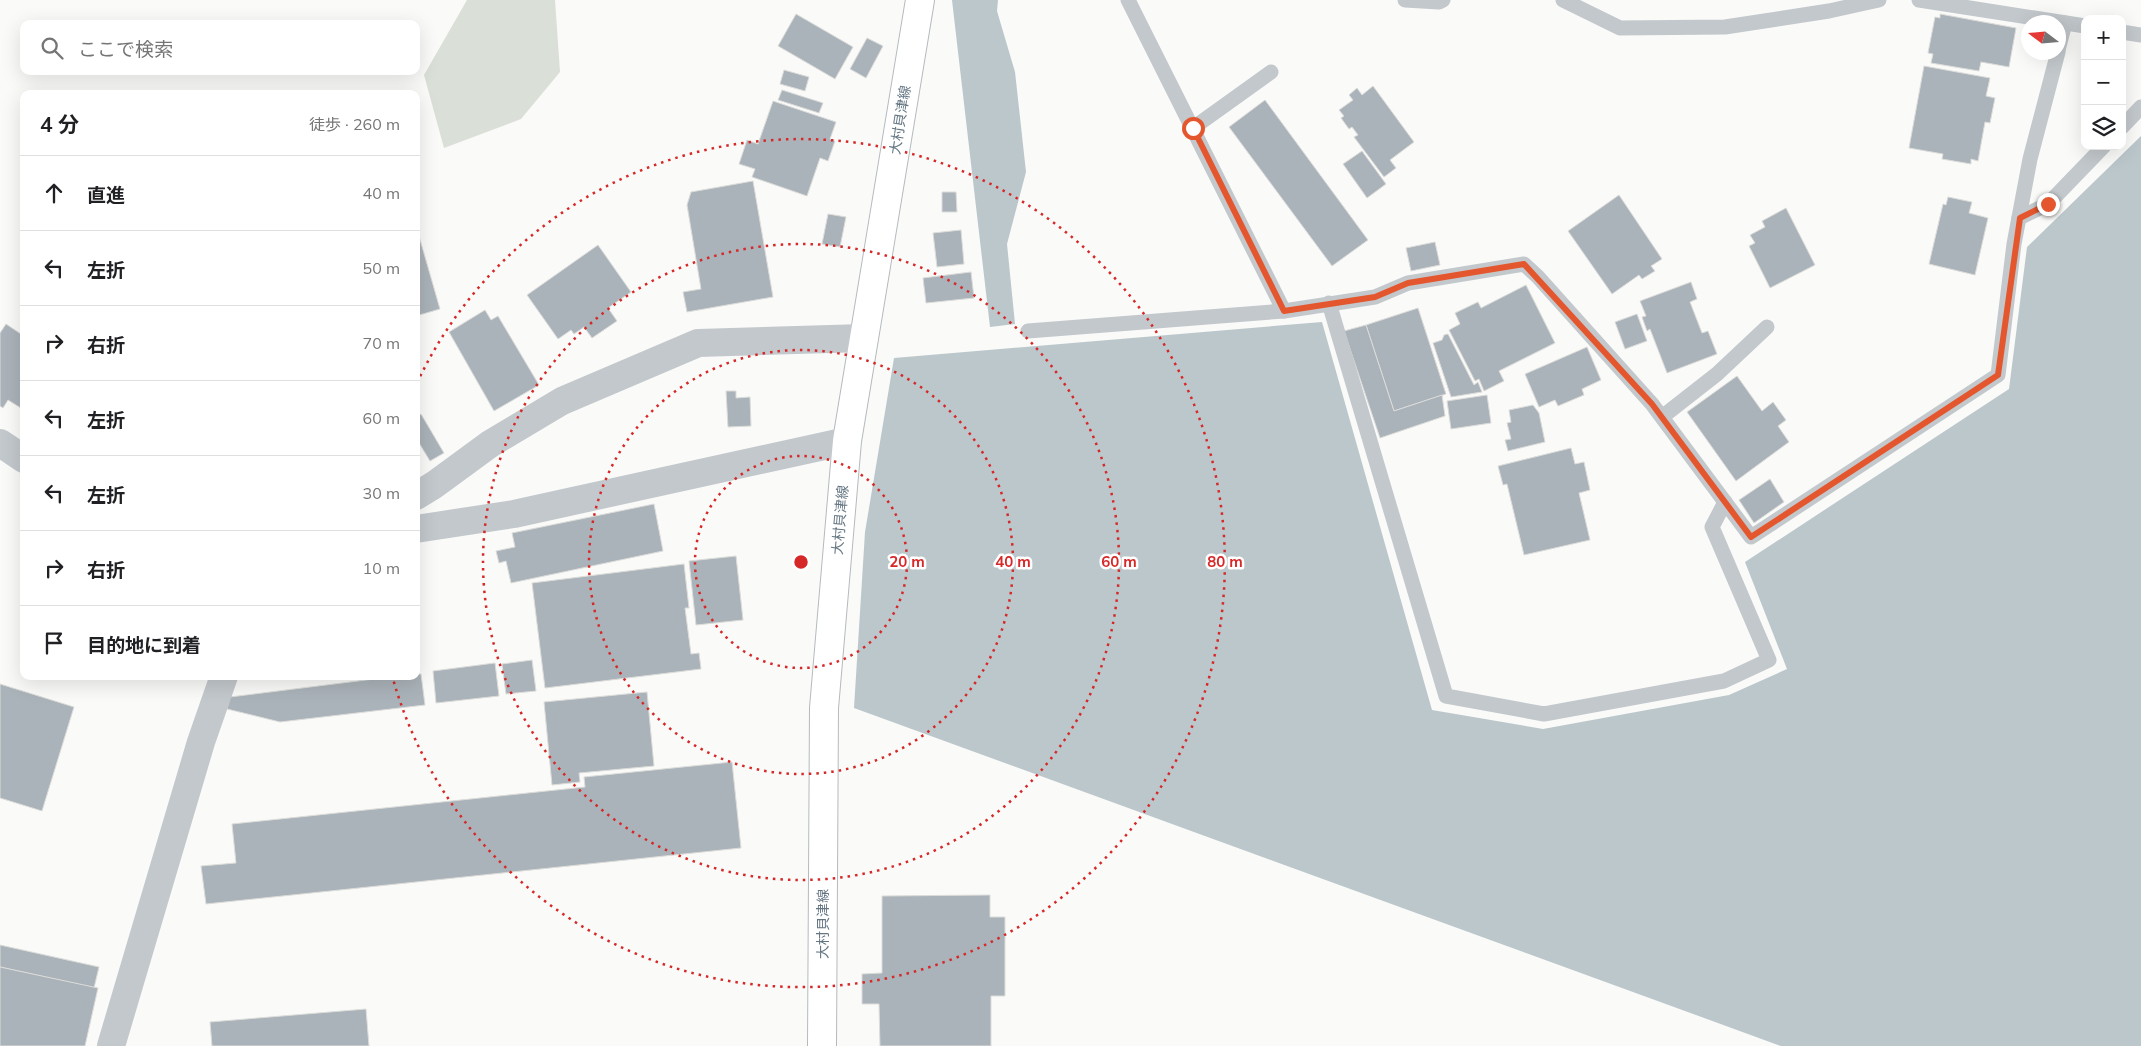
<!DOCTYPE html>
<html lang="ja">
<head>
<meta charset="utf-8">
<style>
  body { margin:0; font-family:Mulish,"Noto Sans JP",sans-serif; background:#f6f6f6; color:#202124 }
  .controls { position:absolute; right:15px; top:15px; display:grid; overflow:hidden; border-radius:10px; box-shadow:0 5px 20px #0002 }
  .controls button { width:45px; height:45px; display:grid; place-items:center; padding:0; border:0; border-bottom:1px solid #e0e0e0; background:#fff; color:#202124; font:25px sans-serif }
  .compass { position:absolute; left:2021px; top:15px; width:45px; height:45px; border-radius:50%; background:#fff; box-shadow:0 5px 20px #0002; rotate:286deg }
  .stop { position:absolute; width:15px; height:15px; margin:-11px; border:4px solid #e4572e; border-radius:50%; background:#fff }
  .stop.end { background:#e4572e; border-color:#fff; box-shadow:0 1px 5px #0008 }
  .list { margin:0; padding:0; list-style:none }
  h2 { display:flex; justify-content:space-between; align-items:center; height:65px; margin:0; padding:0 20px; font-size:21px }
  h2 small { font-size:16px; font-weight:400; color:#757577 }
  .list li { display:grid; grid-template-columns:32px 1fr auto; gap:15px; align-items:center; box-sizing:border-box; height:75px; padding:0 20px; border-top:1px solid #e0e0e0 }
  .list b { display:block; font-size:19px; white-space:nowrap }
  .list em { font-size:16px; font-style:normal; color:#757577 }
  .icon { flex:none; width:28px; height:28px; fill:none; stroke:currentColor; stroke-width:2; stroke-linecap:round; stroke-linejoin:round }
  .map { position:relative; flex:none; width:2141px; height:1046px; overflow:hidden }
  .search { position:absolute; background:#fff; box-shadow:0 5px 20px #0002; left:20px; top:20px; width:400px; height:55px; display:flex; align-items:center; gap:12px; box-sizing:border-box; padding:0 18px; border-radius:10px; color:#757577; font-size:19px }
  .panel { position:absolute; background:#fff; box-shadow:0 5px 20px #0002; left:20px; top:90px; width:400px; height:590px; border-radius:10px }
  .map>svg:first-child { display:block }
  .green { fill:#dadfd7 }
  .water { fill:#bbc7cb }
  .building { fill:#aab3b9; stroke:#dcdcda }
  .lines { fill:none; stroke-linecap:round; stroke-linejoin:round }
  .primary-casing { stroke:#b5babe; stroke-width:30 }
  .service { stroke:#c3c8cc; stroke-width:15 }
  .minor { stroke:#c3c8cc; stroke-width:28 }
  .primary { stroke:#fff; stroke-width:28 }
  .route { stroke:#e4572e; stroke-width:6 }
  .ring { fill:none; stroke:#d62828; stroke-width:2.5; stroke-dasharray:2.5 5 }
  .labels { text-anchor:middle; stroke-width:5; stroke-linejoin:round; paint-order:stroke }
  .street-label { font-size:14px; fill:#657683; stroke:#fff }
  .centre { fill:#d62828; stroke:#fff; stroke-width:2.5 }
  .ring-label { font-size:15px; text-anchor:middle; font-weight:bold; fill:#d62828; stroke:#fff; stroke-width:5; stroke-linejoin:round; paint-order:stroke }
</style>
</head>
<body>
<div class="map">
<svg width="2141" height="1046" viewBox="0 0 2141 1046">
  <rect width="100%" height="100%" fill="#fafaf8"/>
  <polygon class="green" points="467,0 555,0 560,72 521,119 444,148 424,75"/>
  <g class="water">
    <polygon points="952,0 998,0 997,11 1015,72 1026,172 1007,244 1015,324 990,327"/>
    <polygon points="2141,136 2141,1046 1781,1046 854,708 865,532 894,358 1322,322 1432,710 1543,729 1729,695 1787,669 1745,562 2009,389 2027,247"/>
  </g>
  <g class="building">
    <polygon points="796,14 853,47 835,79 778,46"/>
    <polygon points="1940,14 2016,28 2009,67 1981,62 1979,71 1931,63 1933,54 1928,53 1935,17 1940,18"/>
    <polygon points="867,38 883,46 866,78 850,69"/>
    <polygon points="1924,66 1990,78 1986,96 1995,98 1990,123 1985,122 1978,161 1971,159 1971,164 1942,159 1943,154 1909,148"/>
    <polygon points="784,70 809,77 805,91 780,84"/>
    <polygon points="1373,86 1414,142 1390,160 1396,168 1384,177 1354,137 1358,135 1352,127 1349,129 1341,118 1344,116 1339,110 1353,100 1349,95 1357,88 1362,95"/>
    <polygon points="782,90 823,103 819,113 778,100"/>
    <polygon points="1265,100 1368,240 1332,266 1229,127"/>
    <polygon points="773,101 836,122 830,139 835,141 828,161 820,158 807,196 752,177 755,169 739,164 747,140 758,144"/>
    <polygon points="1362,151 1386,184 1367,198 1343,164"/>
    <polygon points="753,181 773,297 687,312 683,292 701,289 687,205 691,192"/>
    <polygon points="942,192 956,192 957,212 942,212"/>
    <polygon points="1619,195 1662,259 1651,266 1655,271 1642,279 1639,275 1612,294 1568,231"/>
    <polygon points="1948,197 1972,202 1969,213 1988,218 1975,275 1929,264 1943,204 1946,205"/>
    <polygon points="1786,208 1815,265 1770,288 1749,246 1755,243 1750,235 1765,227 1762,221"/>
    <polygon points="828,214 846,217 840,247 822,244"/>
    <polygon points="961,230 964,264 937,267 933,233"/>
    <polygon points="419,236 440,309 416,316 416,237"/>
    <polygon points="1435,242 1440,265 1411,271 1406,248"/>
    <polygon points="598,245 631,292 608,308 617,321 592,338 584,327 574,334 571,330 558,339 527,295"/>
    <polygon points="971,272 974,298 926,303 923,278"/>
    <polygon points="1691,282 1697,299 1690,302 1702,333 1708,331 1717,354 1667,373 1650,329 1647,331 1642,317 1646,316 1640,301"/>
    <polygon points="1526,285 1555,343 1499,371 1504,381 1484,391 1479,379 1475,381 1449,330 1460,324 1455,313 1478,302 1481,308"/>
    <polygon points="1418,308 1446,394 1394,411 1366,325"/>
    <polygon points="485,310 491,320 498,316 539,385 494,411 449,332"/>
    <polygon points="1637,314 1647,341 1625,349 1615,322"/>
    <polygon points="6,324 24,336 24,410 8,400 3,408 0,406 0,333"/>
    <polygon points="1366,325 1394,411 1442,395 1445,416 1380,438 1344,331"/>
    <polygon points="1448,334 1474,385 1478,382 1482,392 1451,397 1433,343 1442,340 1444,335"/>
    <polygon points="1587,347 1601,380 1582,389 1584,395 1558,406 1555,400 1539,407 1525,374"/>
    <polygon points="1737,376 1762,411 1773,402 1786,420 1778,426 1789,442 1736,481 1687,412"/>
    <polygon points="726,391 736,391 736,398 750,397 751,426 728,427"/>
    <polygon points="1487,395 1491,423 1451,429 1447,401"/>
    <polygon points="1533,405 1539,413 1545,442 1508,451 1505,440 1511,439 1507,423 1511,422 1509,410"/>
    <polygon points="421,414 444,453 430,461 416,438 416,417"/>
    <polygon points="1571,448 1575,464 1584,462 1590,490 1579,493 1590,540 1524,555 1507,484 1503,485 1498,466"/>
    <polygon points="1770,479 1784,502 1754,523 1739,500"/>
    <polygon points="654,504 663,551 511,583 506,561 499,563 496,551 515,547 512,533"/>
    <polygon points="736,556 743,620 696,625 689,561"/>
    <polygon points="684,564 689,608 685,608 691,654 699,653 701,669 545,688 532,583"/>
    <polygon points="532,660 536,691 506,694 502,664"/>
    <polygon points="495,663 499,696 436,703 433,671"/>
    <polygon points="416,674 421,674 425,705 280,722 227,709 230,697 398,676 416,676"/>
    <polygon points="0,684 74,707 42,811 0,798"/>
    <polygon points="647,692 654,766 579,773 580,782 552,785 544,702"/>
    <polygon points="732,762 741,848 206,904 201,866 236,863 232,824 585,787 584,777"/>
    <polygon points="990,895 990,917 1005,917 1005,996 991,996 991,1046 880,1046 879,1004 862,1004 862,974 882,973 882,896"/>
    <polygon points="0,945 99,967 94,988 0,967"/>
    <polygon points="0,967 98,988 85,1046 0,1046"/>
    <polygon points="366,1009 369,1046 212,1046 210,1022"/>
  </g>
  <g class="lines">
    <defs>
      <polyline id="primary" points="822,1046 824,708 847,441 920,0"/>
    </defs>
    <use href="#primary" class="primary-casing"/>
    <g class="service">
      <polyline points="1128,0 1284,311 1375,297 1408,283 1524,264 1538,277 1652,404 1751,537 1998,375 2014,244 2030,159 2058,52"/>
      <polyline points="1405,0 1439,2 1443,0"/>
      <polyline points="1563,0 1620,28 1725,27 1829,11 1879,0"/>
      <polyline points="1919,0 2085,26"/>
      <polyline points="2122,32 2141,35"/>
      <polyline points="2058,50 2065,23"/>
      <polyline points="2122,127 2141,107"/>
      <polyline points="1193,128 1271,72"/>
      <polyline points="2019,218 2048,204 2104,146"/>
      <polyline points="1329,303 1446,696 1544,714 1724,681 1769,660 1712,527 1725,502"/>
      <polyline points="1028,331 1284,311"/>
      <polyline points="1662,417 1717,374 1767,327"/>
    </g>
    <g class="minor">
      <polyline points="0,443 24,459"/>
      <polyline points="416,496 434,485 490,444 562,401 698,343 864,338"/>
      <polyline points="416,529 514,514 847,441"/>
      <polyline points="111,1046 201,742 224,676"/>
    </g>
    <use href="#primary" class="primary"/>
  </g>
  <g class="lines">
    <polyline class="route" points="1193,128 1284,311 1375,297 1408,283 1524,264 1652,404 1751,537 1998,375 2020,218 2048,204"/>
  </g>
  <g class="ring">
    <circle cx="801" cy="562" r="106"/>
    <circle cx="801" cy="562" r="212"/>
    <circle cx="801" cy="562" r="318"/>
    <path d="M417 383A424 424 0 1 1 393 679"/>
  </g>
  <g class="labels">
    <g class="street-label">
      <text transform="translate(900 120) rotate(-81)" y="5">大村貝津線</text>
      <text transform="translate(840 520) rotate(-85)" y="5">大村貝津線</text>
      <text transform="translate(823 924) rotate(-90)" y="5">大村貝津線</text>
    </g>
  </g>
  <circle cx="801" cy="562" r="8" class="centre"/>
  <g class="ring-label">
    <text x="907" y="567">20 m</text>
    <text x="1013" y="567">40 m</text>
    <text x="1119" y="567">60 m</text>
    <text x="1225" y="567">80 m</text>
  </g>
</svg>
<div class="controls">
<button>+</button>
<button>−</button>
<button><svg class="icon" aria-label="layers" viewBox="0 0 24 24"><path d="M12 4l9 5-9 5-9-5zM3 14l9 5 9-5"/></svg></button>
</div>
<svg class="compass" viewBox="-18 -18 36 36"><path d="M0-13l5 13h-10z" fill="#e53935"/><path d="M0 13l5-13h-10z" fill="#757577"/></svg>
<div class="stop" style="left:1193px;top:128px"></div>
<div class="stop end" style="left:2048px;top:204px"></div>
<div class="search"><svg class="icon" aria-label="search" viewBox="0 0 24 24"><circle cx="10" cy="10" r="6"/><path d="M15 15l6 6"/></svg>ここで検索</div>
<section class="panel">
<h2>4 分<small>徒歩 · 260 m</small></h2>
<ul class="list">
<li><svg class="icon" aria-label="ahead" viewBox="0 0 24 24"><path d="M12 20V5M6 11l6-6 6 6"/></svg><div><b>直進</b></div><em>40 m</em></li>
<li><svg class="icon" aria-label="left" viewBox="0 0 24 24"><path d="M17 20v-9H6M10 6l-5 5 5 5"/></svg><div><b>左折</b></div><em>50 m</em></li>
<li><svg class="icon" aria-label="right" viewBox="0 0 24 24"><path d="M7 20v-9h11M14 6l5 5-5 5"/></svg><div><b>右折</b></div><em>70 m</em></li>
<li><svg class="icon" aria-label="left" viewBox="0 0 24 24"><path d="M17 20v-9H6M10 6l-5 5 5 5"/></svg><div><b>左折</b></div><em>60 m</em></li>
<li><svg class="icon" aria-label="left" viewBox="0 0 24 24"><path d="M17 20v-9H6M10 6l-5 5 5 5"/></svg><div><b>左折</b></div><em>30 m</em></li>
<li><svg class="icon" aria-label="right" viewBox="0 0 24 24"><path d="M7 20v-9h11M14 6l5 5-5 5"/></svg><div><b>右折</b></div><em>10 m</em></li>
<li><svg class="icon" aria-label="arrive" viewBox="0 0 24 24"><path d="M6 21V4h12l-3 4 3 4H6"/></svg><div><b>目的地に到着</b></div></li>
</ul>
</section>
</div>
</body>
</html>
